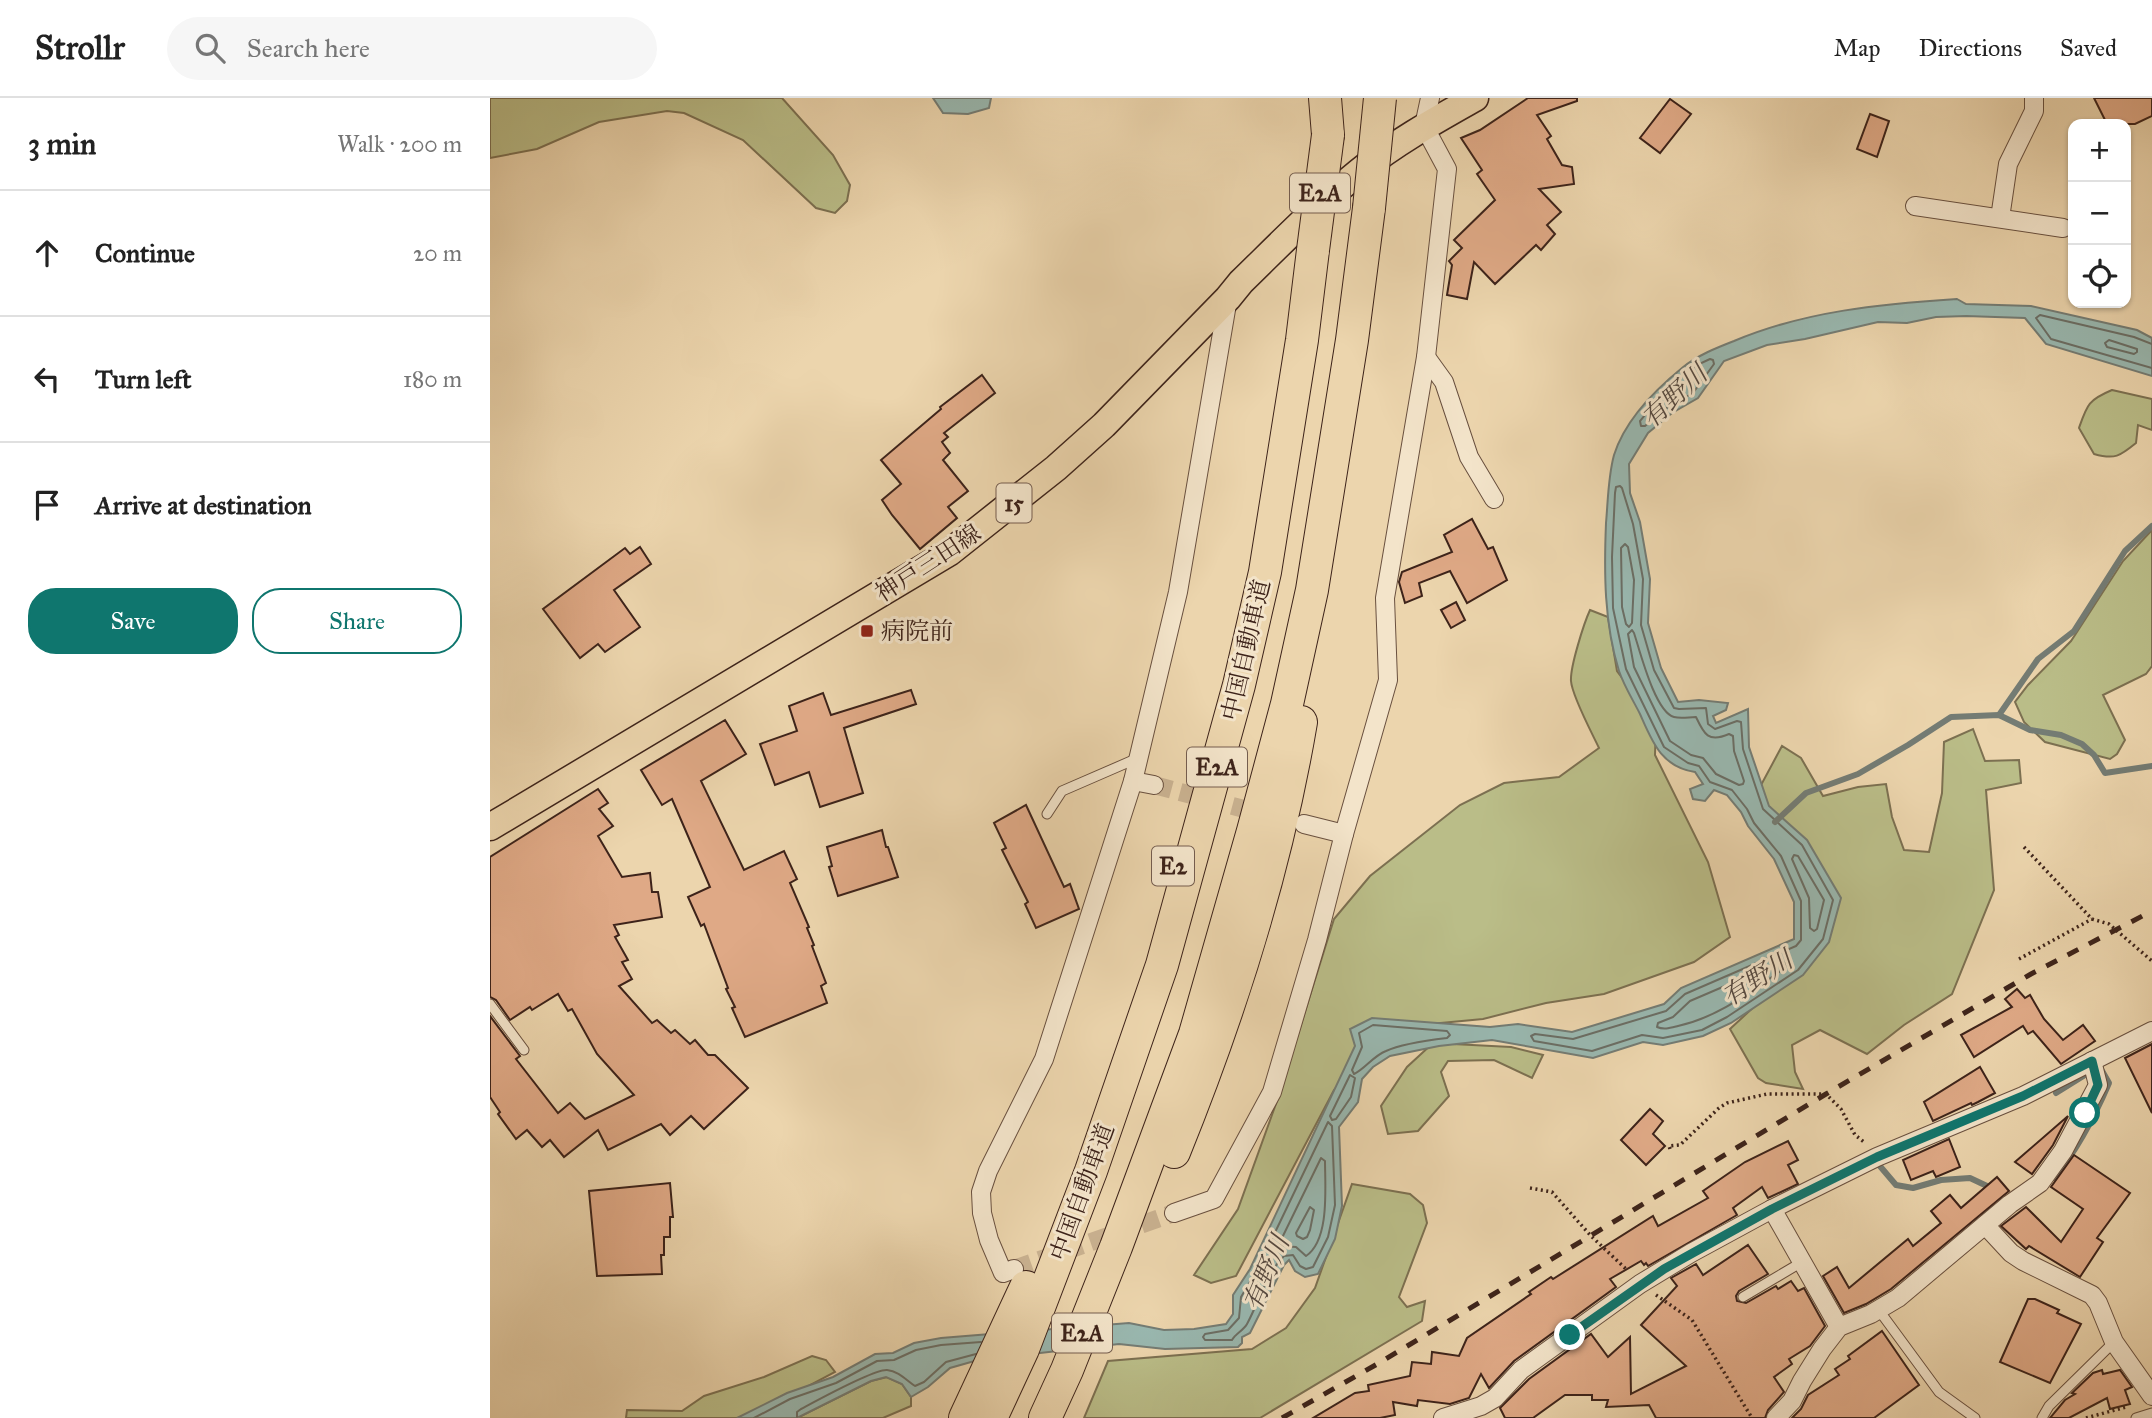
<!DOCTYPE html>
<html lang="en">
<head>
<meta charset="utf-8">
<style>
  body { margin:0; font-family:"IM FELL Great Primer","Noto Serif JP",serif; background:#f6f6f6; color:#222 }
  .controls { position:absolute; right:21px; top:21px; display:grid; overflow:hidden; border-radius:14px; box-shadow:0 2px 5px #0004 }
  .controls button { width:63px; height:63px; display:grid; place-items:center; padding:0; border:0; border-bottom:2px solid #e0e0e0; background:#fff; color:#222; font:35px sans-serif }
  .stop { position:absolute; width:21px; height:21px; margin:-16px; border:5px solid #0f766e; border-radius:50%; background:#fff }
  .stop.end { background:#0f766e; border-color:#fff; box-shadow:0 2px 7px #0008 }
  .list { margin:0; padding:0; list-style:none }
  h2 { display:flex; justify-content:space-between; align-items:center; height:91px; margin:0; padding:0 28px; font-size:30px }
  h2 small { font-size:23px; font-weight:400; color:#767676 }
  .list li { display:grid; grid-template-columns:46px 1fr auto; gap:21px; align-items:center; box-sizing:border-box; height:126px; padding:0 28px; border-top:2px solid #e0e0e0 }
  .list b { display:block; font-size:26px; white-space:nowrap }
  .list em { font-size:23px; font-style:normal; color:#767676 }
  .actions { display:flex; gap:14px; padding:21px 28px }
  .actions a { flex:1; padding:16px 0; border:2px solid #0f766e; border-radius:28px; text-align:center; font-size:24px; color:#0f766e }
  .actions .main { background:#0f766e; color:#fff }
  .icon { flex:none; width:38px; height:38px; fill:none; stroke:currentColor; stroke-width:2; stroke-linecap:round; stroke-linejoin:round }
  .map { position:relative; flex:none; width:1662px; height:1320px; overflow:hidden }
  header { display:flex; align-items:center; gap:42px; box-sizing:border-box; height:98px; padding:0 35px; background:#fff; border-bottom:2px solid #e0e0e0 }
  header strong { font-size:33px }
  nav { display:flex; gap:38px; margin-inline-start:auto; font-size:24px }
  .search { width:490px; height:63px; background:#f6f6f6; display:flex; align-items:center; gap:18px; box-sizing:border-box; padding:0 24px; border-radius:38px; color:#767676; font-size:26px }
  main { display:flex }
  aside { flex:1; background:#fff }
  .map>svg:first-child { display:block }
  .green { fill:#babd88; stroke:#7c7051; stroke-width:2 }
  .water { fill:#99b8b0; stroke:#747c74; stroke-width:2 }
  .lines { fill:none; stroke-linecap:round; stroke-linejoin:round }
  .shore { stroke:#6b6e65; stroke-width:2 }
  .stream { stroke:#747c74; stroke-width:6 }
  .building { fill:#dfa986; stroke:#3d231a; stroke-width:2 }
  .street-tunnel { stroke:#c9b190; stroke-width:18; stroke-dasharray:18 9; stroke-linecap:butt }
  .lane-casing { stroke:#69503f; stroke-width:11 }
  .street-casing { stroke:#69503f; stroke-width:20 }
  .primary-casing { stroke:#3d231a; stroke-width:29 }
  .highway-casing { stroke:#3d231a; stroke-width:34 }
  .path { stroke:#3d231a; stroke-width:3.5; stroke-dasharray:2 3.5; stroke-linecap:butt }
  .lane { stroke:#f3e4ca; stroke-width:9 }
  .street { stroke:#f3e4ca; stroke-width:18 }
  .primary { stroke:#ecd5ad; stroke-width:26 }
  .highway { stroke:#ecd5ad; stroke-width:32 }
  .rail { stroke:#3d231a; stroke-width:5; stroke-dasharray:12 12; stroke-linecap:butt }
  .highway-bridge-casing { stroke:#3d231a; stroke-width:34; stroke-linecap:butt }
  .highway-bridge { stroke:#ecd5ad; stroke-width:32 }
  .route { stroke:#0f766e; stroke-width:9 }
  .poi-dot { fill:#8f2418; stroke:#f3e4ca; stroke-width:2.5 }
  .labels { text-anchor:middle; stroke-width:6; stroke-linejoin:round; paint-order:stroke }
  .shield { fill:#f3e4ca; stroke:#745d4f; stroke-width:2 }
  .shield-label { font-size:23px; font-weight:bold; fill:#3d231a }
  .street-label { font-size:24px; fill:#3d231a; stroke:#f3e4ca }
  .poi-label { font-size:24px; fill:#3d231a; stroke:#f3e4ca; text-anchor:start }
  .water-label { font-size:26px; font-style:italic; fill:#544840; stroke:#f3e4ca }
</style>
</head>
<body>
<header>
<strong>Strollr</strong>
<div class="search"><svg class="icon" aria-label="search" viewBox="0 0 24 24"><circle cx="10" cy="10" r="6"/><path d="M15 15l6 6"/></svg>Search here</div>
<nav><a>Map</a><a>Directions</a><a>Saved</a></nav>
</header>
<main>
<aside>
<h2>3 min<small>Walk · 200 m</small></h2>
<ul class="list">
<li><svg class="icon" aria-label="ahead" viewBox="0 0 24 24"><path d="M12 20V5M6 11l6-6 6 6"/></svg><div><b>Continue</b></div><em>20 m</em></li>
<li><svg class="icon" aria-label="left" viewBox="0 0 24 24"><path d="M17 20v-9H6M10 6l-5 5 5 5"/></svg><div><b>Turn left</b></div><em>180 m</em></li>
<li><svg class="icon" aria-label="arrive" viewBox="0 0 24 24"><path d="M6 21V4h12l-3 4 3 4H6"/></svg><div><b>Arrive at destination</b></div></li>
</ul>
<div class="actions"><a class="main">Save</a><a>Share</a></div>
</aside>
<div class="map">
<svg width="1662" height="1320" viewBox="0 0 1662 1320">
  <rect width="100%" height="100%" fill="#ecd5ad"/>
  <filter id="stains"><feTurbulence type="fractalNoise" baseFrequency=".00286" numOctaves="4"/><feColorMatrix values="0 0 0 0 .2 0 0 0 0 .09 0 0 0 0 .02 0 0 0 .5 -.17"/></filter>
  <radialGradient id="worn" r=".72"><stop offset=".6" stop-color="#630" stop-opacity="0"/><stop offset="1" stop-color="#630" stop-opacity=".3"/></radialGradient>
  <g class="green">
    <polygon points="0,0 292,0 343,57 360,87 357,103 345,115 326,110 253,42 194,15 177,13 109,24 47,51 0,60"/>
    <path d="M1622,292L1662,301V332L1648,327L1646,345C1630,358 1625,362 1604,356L1589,330C1597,307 1598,302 1622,292Z"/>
    <polygon points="1662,432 1662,568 1656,576 1613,597 1635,642 1627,656 1620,661 1555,644 1534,624 1525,604 1538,587 1581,543 1633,463"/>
    <path d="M1100,512L1118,519L1127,573L1166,625L1165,657L1218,764L1240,839L1204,864L1114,896L1056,905L993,921L898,930L844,992L746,1178L721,1185L704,1177L748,1111L787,1003L844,821L880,778L970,707L1014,685L1069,679L1109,650C1102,635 1082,598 1081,583C1080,569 1094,525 1100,512Z"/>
    <polygon points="1483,631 1495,663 1529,662 1531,685 1496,692 1504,792 1462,896 1414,927 1377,956 1330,932 1302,947 1305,974 1313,991 1276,985 1268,980 1240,931 1334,844 1263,702 1292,648 1311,660 1333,698 1368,689 1396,686 1402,719 1414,752 1439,754 1452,695 1454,644"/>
    <polygon points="943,945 1021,949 1053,957 1042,980 1004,962 958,963 951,974 959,998 928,1033 898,1036 891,1008 917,969"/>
    <polygon points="862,1086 920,1096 933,1107 937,1125 909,1199 917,1209 935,1203 932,1223 770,1320 594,1320 618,1263 762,1251 796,1230 825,1190"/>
    <polygon points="322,1258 336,1262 345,1274 258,1320 136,1320 137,1312 192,1313 214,1298 274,1279"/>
    <polygon points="397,1279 412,1286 421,1299 421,1308 393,1320 307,1320 381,1283"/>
  </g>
  <g class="water">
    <polygon points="443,0 501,0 499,10 478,16 453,15"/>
    <path d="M1467,201L1476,206L1541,208L1647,232L1662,240V278L1556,246L1535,220L1476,218L1446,219L1417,225L1388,224L1315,241L1277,247L1234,263L1208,300L1182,315L1158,335L1139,366L1140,395L1150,424L1160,481L1158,525L1171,570L1188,604L1209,602L1238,605L1236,612L1223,618L1226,625L1258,611L1259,649L1279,708L1317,742L1351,800L1339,844L1313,877L1241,925L1213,938L1173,947L1153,944L1103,960L1002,942L949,948L900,958L883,969L872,981L868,1004L849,1029L852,1108L845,1141L828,1176L815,1179L805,1173L799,1162L794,1167L760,1235L752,1239V1245L748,1249L675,1251L629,1246L488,1262L460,1270L438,1289L421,1299L412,1286L396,1279L381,1283L307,1320H247L297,1295L343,1279L385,1256L403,1255L424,1245L451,1240L639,1225L674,1232L704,1231L736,1226L743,1216V1197L760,1171L865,948L860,931L882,920L1000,929L1028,926L1082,934L1174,906L1191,890L1304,841V804L1284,761L1258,728L1251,714L1237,697L1224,692L1215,703L1203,701L1200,691L1213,686L1205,674C1171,669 1162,643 1150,616C1143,602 1134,588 1129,573C1114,525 1114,474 1116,425C1118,403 1118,379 1124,357C1135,322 1165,292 1192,270C1208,257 1226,250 1244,243C1315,213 1391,206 1467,201Z"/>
  </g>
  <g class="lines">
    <g class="shore">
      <polygon points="1619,242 1647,251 1647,254 1644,256 1617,249 1615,245"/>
      <polyline points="1662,246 1644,239 1550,217 1546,220 1561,241 1662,270"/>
      <path d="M1220,261L1223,262L1224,266L1203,295L1178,309L1155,328H1151L1150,323C1169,300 1192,272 1220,261Z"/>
      <polygon points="1130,388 1132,390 1143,426 1153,481 1151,527 1164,572 1184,610 1189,611 1216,610 1218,626 1225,631 1247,623 1251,624 1253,651 1273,711 1312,747 1343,802 1333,841 1308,872 1237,919 1212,932 1173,940 1152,937 1102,953 1044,943 1041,938 1045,936 1083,941 1176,913 1195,896 1306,848 1311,842 1311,803 1291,758 1264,725 1257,711 1242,692 1220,684 1209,668 1198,665 1174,649 1136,571 1123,510 1122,459 1125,395 1126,389"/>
      <polygon points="1135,446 1138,449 1144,482 1142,525 1139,529 1136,526 1132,509 1131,450"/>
      <path d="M1142,532L1144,535C1150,553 1165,614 1184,619C1191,621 1199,619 1206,619C1214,636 1218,645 1239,636L1243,638L1244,653L1254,683L1253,686L1249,687L1226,676L1213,660L1201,657L1180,643L1144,569L1138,536Z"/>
      <polygon points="1304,757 1308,758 1334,802 1327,831 1324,833 1320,830 1319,800 1302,761"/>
      <path d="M1291,864L1296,865L1295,870C1261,893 1229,919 1188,928C1180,930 1174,932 1167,929L1168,925L1183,919L1200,903Z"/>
      <path d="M883,927L957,933L960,937L957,940C940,942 911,946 896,953C883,958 875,971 864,976L862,972L872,949L869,935Z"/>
      <polygon points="860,977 865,980 861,999 846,1021 842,1022 840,1018"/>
      <path d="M838,1024L842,1028L845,1107L838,1139L823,1169L816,1171L810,1168L803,1157L794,1158C776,1176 769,1204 757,1226C753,1233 746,1235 742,1242H715L713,1239L715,1236L738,1232L749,1220L751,1199L766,1174Z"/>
      <path d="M831,1060L835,1063C835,1089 840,1142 816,1158L806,1149L792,1148L790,1144Z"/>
      <polygon points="820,1109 824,1112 820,1132 817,1139 813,1141 807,1138 806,1135"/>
      <polyline points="264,1320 300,1301 346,1285 387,1263 404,1262 426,1252 451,1247 491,1244"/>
      <path d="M307,1320V1314L311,1311C326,1303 384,1271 397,1272C409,1273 417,1283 425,1288L434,1284L456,1264L486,1256"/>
    </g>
    <g class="stream">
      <polyline points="1509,617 1548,561 1584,533 1635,453 1662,428"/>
      <polyline points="1285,724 1316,695 1368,676 1418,647 1461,619 1509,617 1540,632 1571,637 1592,646 1604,657 1615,675 1662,668"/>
      <polyline points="1566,995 1603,972"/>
      <path d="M1389,1067L1406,1087L1423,1090L1451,1082L1480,1080L1497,1088C1500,1098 1504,1109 1495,1117"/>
      <path d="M1564,1080C1588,1051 1604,1020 1619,985L1611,971"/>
    </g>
  </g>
  <g class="building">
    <polygon points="1038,0 1087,0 1087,3 1047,17 1061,38 1057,41 1072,67 1082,69 1084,86 1049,91 1071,114 1057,127 1065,136 1051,152 1046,147 1005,186 984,164 977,201 957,197 962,167 959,163 972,150 964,142 1005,102 987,76 992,72 971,40 990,32"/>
    <polygon points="1604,0 1662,0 1662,18 1645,26 1617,26"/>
    <polygon points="1180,1 1201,16 1170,55 1150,40"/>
    <polygon points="1380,16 1399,23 1387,59 1367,51"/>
    <polygon points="492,277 505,295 454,335 458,339 452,344 460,355 453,362 478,393 458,409 467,420 430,451 402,417 392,402 411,386 391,362 451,311 450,309"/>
    <polygon points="982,421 998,451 1003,449 1017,482 977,505 960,473 929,485 932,498 915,505 909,484 912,474 962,454 954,437"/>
    <polygon points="150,449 161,466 124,492 150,529 115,554 108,546 90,560 53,511 135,450 140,456"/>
    <polygon points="966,504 975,522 961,530 951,512"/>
    <polygon points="421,592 426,606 354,630 373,695 330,709 319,674 285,687 270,646 307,633 299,608 333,595 341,617"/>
    <polygon points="235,622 256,656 211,683 254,772 294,753 307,781 300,785 319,829 317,830 324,847 322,848 336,885 331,888 337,905 255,939 242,910 245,909 236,891 238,890 214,826 211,828 198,799 220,789 182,701 172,707 151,672"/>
    <polygon points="108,691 118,705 109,711 123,728 108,738 132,779 160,775 162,794 168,794 172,819 124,827 129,837 125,839 138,862 132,864 142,881 129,888 162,925 167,922 181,935 185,932 200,946 205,942 218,957 225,957 258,990 214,1031 201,1018 180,1037 171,1026 118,1052 108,1032 74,1059 60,1042 52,1049 37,1032 26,1041 8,1016 10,1014 0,999 0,918 30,958 26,961 68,1015 80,1005 95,1021 144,997 107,956 82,911 78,913 68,896 42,912 40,909 20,922 6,902 0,899 0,759"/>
    <polygon points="536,707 574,789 580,786 589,811 546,830 535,806 538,804 512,752 516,750 504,725"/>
    <polygon points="392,732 396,749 398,749 408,779 348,798 339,769 342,768 337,749"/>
    <polygon points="1527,891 1535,900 1540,897 1554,921 1573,942 1593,927 1605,943 1571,966 1543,933 1538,936 1533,928 1484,959 1471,937 1522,909 1515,901"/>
    <polygon points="1662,946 1662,1015 1635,960"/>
    <polygon points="1490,969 1505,995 1488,1004 1482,1007 1481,1005 1443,1023 1434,1004"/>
    <polygon points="1160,1011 1173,1023 1163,1036 1175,1048 1156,1067 1131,1042"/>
    <polygon points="1578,1018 1563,1047 1542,1076 1525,1064"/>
    <polygon points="1459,1041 1470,1069 1446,1079 1443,1073 1421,1082 1413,1062"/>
    <polygon points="1298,1043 1308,1062 1298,1067 1308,1086 1278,1100 1272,1089 1243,1110 1247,1117 1158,1168 1156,1165 1154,1167 1151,1163 1120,1181 1126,1189 1024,1263 999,1290 991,1276 979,1300 960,1306 928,1302 927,1308 903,1304 905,1317 890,1320 823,1320 865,1295 879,1293 878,1287 920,1278 922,1264 941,1266 942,1254 969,1258 977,1240 1041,1196 1039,1194 1061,1179 1063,1181 1163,1118 1168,1128 1218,1100 1213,1093 1255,1064"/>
    <polygon points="1584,1057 1640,1095 1607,1140 1613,1144 1590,1179 1539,1148 1536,1151 1511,1128 1536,1109 1571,1144 1593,1111 1561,1089"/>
    <polygon points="1507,1079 1519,1093 1401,1191 1376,1206 1354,1215 1333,1178 1347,1169 1359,1190 1418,1141 1423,1148 1451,1125 1441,1113 1460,1097 1471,1110"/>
    <polygon points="180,1085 183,1119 180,1119 180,1139 174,1139 174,1157 171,1157 172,1176 107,1178 99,1093"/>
    <polygon points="1258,1147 1278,1176 1249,1193 1246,1198 1247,1203 1256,1205 1286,1188 1288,1191 1301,1183 1308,1193 1314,1190 1335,1228 1320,1248 1299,1261 1302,1266 1284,1279 1294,1294 1278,1312 1275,1320 1166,1320 1159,1307 1116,1309 1118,1302 1102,1302 1102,1297 1075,1297 1043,1320 1015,1320 1010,1310 1039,1281 1101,1236 1118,1259 1140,1239 1141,1296 1196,1268 1151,1227 1187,1188 1181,1180 1206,1166 1213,1177"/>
    <polygon points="1538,1201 1545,1201 1569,1212 1567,1215 1591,1226 1560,1285 1510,1264"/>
    <polygon points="1392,1233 1429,1287 1384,1320 1302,1320 1311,1311 1318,1297 1349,1277 1345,1271 1360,1261 1358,1258"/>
    <polygon points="1612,1272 1613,1276 1630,1272 1642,1289 1635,1292 1640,1306 1620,1311 1617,1300 1579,1320 1560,1320 1575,1302 1585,1296 1582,1295 1603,1275"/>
  </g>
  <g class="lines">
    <g class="street-tunnel">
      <polyline points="664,687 773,716"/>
      <polyline points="524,1171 684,1115"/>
    </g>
    <defs>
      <g id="lane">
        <polyline points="557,716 572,693 648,660"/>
        <polyline points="0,906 34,952"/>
        <polyline points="1253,1199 1312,1164"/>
        <polyline points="1388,1211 1449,1294 1485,1320"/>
        <polyline points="1552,1320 1559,1308 1624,1244"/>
        <polyline points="1646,1320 1662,1315"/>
      </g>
      <g id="street">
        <polyline points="1425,108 1573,130"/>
        <polyline points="1510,120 1518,66 1544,13 1544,0"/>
        <polyline points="936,259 954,284 979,359 1004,401"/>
        <polyline points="643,683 664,687"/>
        <polyline points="814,726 854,736"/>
        <polyline points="1282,1111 1349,1229"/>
        <polyline points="684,1115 724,1101 782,994 827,842 854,736 898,582 895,500 936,259 957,71 934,28 940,0"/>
        <polyline points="1495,1127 1521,1155 1533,1163 1602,1197 1608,1205 1624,1244 1662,1298"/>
        <polyline points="524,1171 513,1175 499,1142 492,1115 491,1094 498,1073 554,961 643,683 688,494 738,200"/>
        <polyline points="953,1320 991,1308 1005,1300 1031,1272 1150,1186 1201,1155 1282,1111 1387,1059 1533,998 1662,933"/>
        <polyline points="1286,1320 1302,1303 1312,1283 1332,1251 1349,1229 1381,1216 1408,1200 1520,1106 1550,1085 1573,1053 1608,987 1602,963"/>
      </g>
      <path id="primary" d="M0,729L460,454L566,370L614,327L738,200L751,184C790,146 828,107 870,73C906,44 946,22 985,0"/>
      <g id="highway">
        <polyline points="835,0 838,37"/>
        <path d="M684,1054C740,916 786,772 811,624"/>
        <polyline points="475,1320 536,1189"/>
        <polyline points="501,1320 533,1251 601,1073 672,867 749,587 775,474 812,242 823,152"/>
        <polyline points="555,1320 577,1272 626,1149 705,936 763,733 797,606 822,492 862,242 879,110"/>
      </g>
    </defs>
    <use href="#lane" class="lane-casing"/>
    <use href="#street" class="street-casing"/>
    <use href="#primary" class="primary-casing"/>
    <use href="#highway" class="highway-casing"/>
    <g class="path">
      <polyline points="1534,749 1602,821 1619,826 1662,863"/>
      <polyline points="1529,861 1602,821"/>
      <polyline points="1180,1051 1179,1048 1190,1047 1229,1010 1237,1005 1277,996 1336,996 1351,1011 1365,1037 1374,1044"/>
      <polyline points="1040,1090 1062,1094 1101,1138 1136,1171"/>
      <polyline points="1166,1197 1202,1222 1262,1320"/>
      <polyline points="1596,1320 1636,1309"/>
    </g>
    <use href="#lane" class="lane"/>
    <use href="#street" class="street"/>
    <use href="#primary" class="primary"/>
    <use href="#highway" class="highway"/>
    <polyline class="rail" points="792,1320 889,1265 1336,996 1541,876 1662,813"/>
    <defs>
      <g id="highway-bridge">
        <polyline points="879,110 890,0"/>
        <polyline points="823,152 838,37"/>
      </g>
    </defs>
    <use href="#highway-bridge" class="highway-bridge-casing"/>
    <use href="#highway-bridge" class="highway-bridge"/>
  </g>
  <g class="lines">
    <polyline class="route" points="1080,1237 1174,1171 1282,1111 1387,1059 1533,998 1602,963 1608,987 1595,1015"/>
  </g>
  <rect class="poi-dot" x="370" y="526" width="14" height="14" rx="3.5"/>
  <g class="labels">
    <g class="shield">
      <rect x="800" y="75.5" width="60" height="39" rx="5"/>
      <rect x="506.5" y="385.5" width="35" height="39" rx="5"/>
      <rect x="697" y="649.5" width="60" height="39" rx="5"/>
      <rect x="662" y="748.5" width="42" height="39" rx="5"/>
      <rect x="562" y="1215.5" width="60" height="39" rx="5"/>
    </g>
    <g class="shield-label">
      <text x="830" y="103">E2A</text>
      <text x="524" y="413">15</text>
      <text x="727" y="677">E2A</text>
      <text x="683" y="776">E2</text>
      <text x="592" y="1243">E2A</text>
    </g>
    <g class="street-label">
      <text transform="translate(438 465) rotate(-33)" y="8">神戸三田線</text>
      <text transform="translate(756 552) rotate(-77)" y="8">中国自動車道</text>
      <text transform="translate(592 1094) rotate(-70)" y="8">中国自動車道</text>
    </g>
    <g class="poi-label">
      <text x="391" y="541">病院前</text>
    </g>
    <g class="water-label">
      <text transform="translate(1184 298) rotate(-43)" y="9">有野川</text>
      <text transform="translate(1267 880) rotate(-33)" y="9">有野川</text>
      <text transform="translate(776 1175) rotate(-67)" y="9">有野川</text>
    </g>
  </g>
  <rect width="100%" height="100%" filter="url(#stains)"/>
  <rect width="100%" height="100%" fill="url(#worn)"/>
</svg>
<div class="controls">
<button>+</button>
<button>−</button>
<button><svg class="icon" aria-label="locate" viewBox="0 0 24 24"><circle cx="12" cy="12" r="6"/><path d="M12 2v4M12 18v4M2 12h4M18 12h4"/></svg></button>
</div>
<div class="stop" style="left:1595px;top:1015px"></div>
<div class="stop end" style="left:1080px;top:1237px"></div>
</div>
</main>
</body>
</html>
